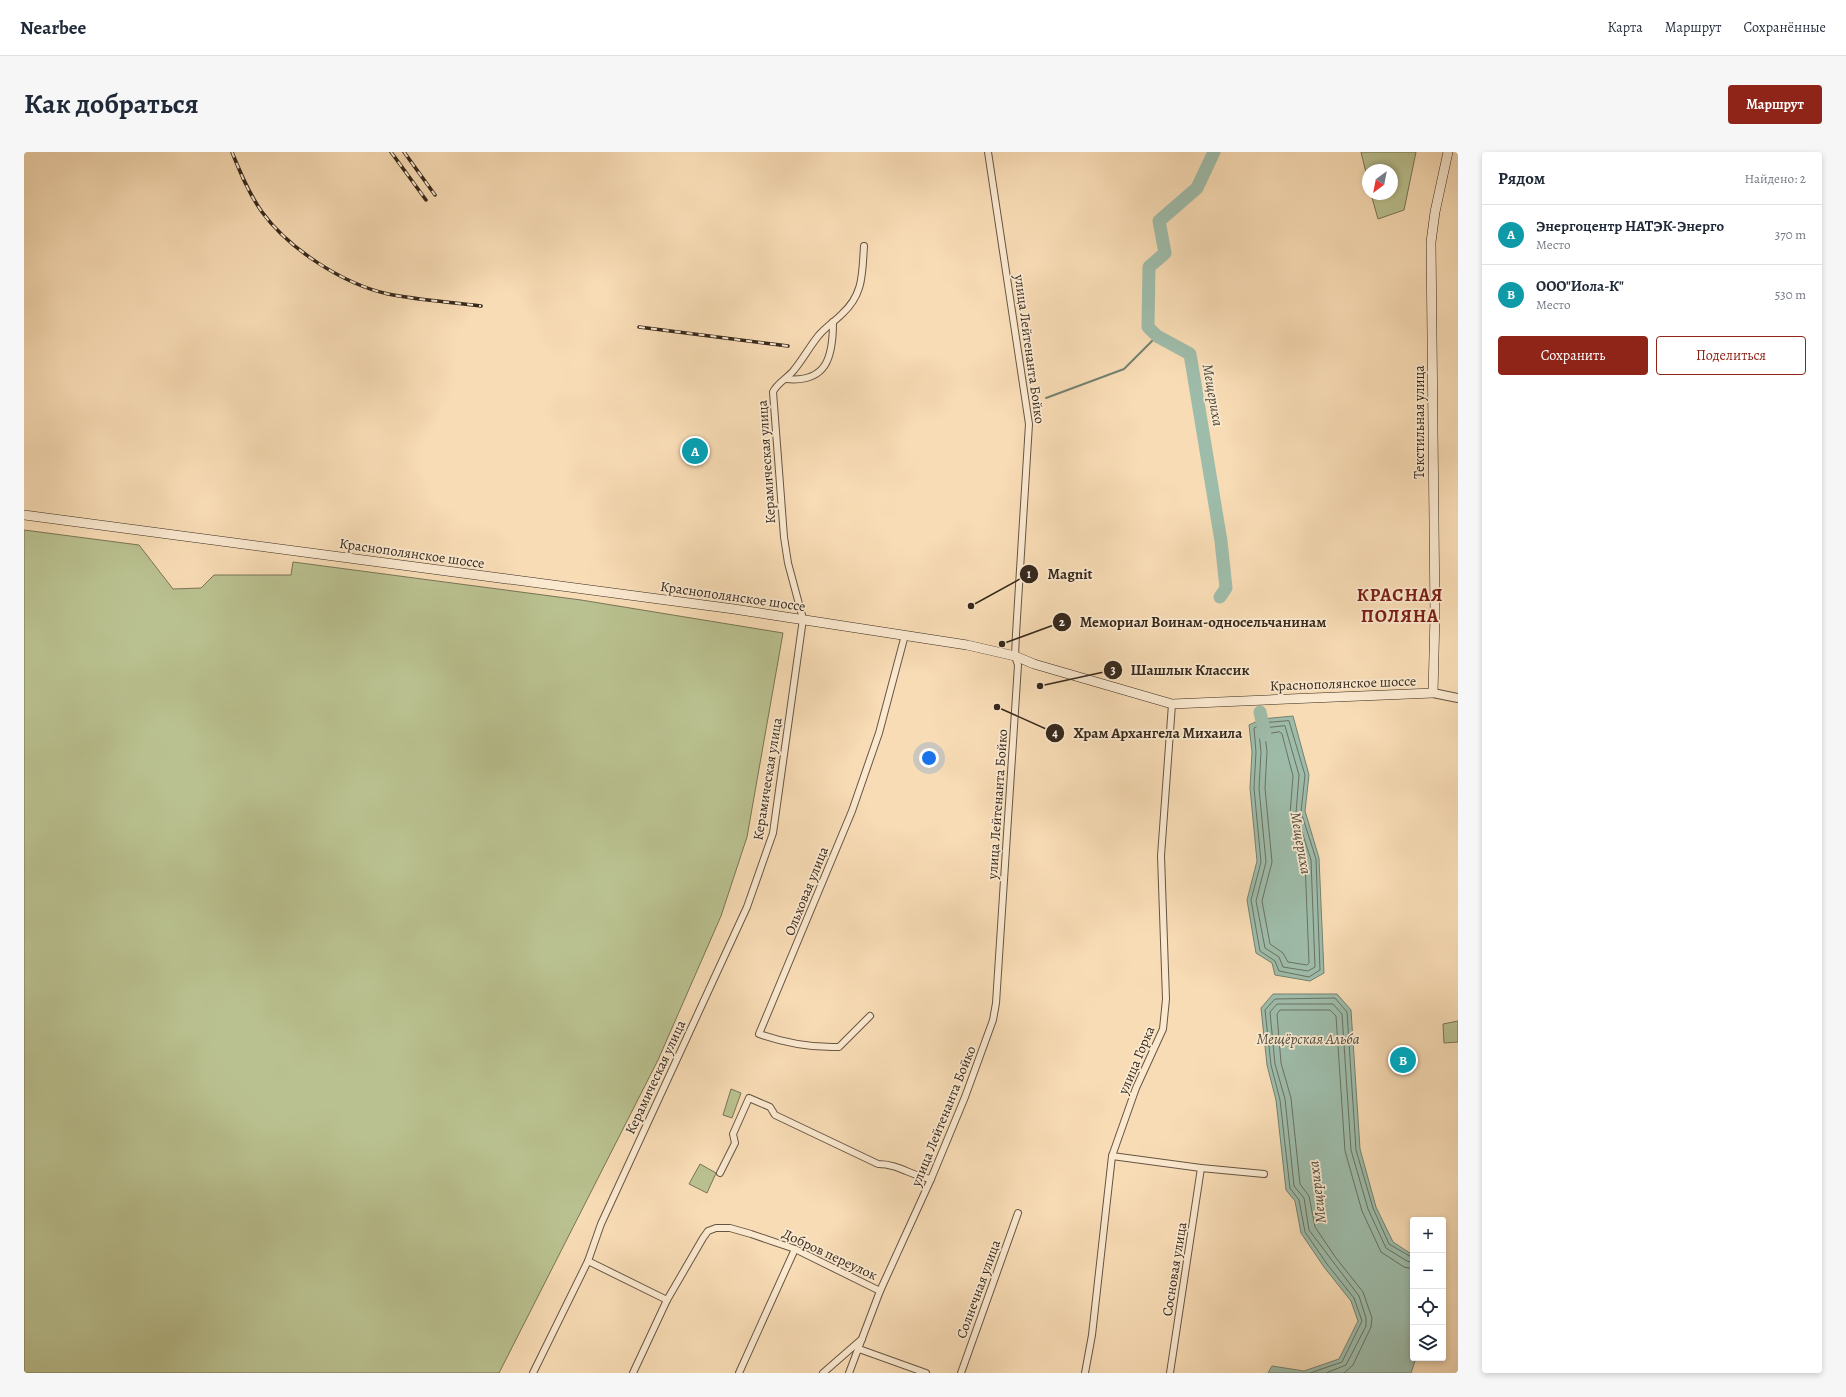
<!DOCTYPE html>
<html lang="ru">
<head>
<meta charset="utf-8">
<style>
  body { margin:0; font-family:Alegreya,serif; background:#f6f6f7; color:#1f2937 }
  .controls { position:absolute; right:12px; bottom:12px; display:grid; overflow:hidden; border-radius:4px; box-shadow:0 2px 6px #0003 }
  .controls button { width:36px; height:36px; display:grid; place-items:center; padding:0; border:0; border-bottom:1px solid #e0e1e3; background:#fff; color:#1f2937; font:20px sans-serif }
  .compass { position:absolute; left:1338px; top:12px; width:36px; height:36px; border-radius:50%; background:#fff; box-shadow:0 2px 6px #0003; rotate:212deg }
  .you { position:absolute; left:905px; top:606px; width:14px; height:14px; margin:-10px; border:3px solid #fff; border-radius:50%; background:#1a73e8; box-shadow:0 0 0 6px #1a73e833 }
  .badge { display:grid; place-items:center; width:26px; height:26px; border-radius:50%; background:#8f2418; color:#fff; font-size:13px; font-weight:700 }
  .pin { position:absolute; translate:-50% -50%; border:2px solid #fff; box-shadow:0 1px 4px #0006 }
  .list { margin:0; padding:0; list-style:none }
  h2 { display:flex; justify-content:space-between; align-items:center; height:52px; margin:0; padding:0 16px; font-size:17px }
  h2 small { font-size:13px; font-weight:400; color:#747a83 }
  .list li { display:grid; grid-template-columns:26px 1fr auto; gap:12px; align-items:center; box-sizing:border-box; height:60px; padding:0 16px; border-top:1px solid #e0e1e3 }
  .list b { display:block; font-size:15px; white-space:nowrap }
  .list p { margin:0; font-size:13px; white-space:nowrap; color:#747a83 }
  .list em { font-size:13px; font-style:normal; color:#747a83 }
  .actions { display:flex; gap:8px; padding:12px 16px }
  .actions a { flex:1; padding:9px 0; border:1px solid #8f2418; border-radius:4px; text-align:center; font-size:14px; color:#8f2418 }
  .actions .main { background:#8f2418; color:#fff }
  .icon { flex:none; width:22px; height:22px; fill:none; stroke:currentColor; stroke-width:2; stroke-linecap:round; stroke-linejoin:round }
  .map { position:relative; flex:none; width:1434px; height:1221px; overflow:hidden; border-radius:4px }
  header { display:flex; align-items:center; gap:24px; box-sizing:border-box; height:56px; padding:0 20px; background:#fff; border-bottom:1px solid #e0e1e3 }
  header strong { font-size:19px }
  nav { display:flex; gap:22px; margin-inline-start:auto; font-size:14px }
  .intro { display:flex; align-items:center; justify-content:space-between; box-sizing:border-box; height:96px; padding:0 24px }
  h1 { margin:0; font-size:28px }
  .button { padding:10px 18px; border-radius:4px; background:#8f2418; color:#fff; font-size:14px; font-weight:700 }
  main { display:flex; gap:24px; padding:0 24px }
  aside { flex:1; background:#fff; border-radius:4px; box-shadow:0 2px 6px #0003 }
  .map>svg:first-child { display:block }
  .green { fill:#bac190; stroke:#787456 }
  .water { fill:#9ebcaa; stroke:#748171 }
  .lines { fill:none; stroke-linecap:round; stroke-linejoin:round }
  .shore { stroke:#6a7263; stroke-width:1 }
  .stream { stroke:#748171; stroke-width:2 }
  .river { stroke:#9ebcaa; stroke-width:13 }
  .minor-casing { stroke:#665542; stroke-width:8 }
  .tertiary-casing { stroke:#665542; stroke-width:10 }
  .secondary-casing { stroke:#36281c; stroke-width:10 }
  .minor { stroke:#fae8cf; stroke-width:6 }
  .tertiary { stroke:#fae8cf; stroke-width:8 }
  .secondary { stroke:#fae8cf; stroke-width:9 }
  .rail-casing { stroke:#36281c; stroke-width:3.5 }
  .rail { stroke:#fae8cf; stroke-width:2; stroke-dasharray:6; stroke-linecap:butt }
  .labels { text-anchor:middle; stroke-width:3.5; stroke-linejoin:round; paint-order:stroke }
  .street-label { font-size:14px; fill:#36281c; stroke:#fae8cf }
  .water-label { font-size:15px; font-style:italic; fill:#504d40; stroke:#fae8cf }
  .district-label { font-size:18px; font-weight:bold; letter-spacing:1px; fill:#7a1f14; stroke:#fae8cf }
  .leader { fill:none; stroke:#36281c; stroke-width:1.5 }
  .callout-dot { fill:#36281c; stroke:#fae8cf; stroke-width:1.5 }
  .mark-label { font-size:12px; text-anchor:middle; font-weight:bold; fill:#fff }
  .callout-label { font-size:15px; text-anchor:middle; font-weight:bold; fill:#36281c; stroke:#fae8cf; stroke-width:3.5; stroke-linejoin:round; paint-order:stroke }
</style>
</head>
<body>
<header>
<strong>Nearbee</strong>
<nav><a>Карта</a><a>Маршрут</a><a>Сохранённые</a></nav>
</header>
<div class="intro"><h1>Как добраться</h1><a class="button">Маршрут</a></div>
<main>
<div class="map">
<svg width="1434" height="1221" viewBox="0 0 1434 1221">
  <rect width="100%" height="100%" fill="#f8dcb5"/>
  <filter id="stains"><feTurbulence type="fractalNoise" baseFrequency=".005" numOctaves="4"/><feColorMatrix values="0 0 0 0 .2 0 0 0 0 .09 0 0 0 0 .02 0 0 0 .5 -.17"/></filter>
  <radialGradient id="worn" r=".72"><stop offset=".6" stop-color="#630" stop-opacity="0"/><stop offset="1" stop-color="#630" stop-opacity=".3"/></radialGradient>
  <g class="green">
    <polygon points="1337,0 1392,0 1380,58 1354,67 1347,42 1368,42 1368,18 1344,18 1344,29"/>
    <polygon points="0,378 115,393 149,437 177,436 190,423 267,423 269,410 557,448 759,481 723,685 697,764 634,908 475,1221 0,1221"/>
    <polygon points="1434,869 1434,890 1420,891 1419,872"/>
    <polygon points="707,937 717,941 708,966 699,963"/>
    <polygon points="676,1012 692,1021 683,1041 665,1032"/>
  </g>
  <g class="water">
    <polygon points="1269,564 1285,623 1281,659 1295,706 1300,821 1286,829 1251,823 1248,811 1232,801 1223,748 1233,709 1226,636 1228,600 1225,573 1238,567"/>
    <polygon points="1249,842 1313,842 1327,858 1336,997 1352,1055 1369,1090 1389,1103 1389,1206 1392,1206 1387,1221 1244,1221 1248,1214 1280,1219 1315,1207 1334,1169 1327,1149 1300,1115 1277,1081 1271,1049 1262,1038 1252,948 1243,913 1237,856"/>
  </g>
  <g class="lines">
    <g class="shore">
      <polygon points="1265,569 1281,623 1277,660 1292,707 1296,818 1285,825 1255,819 1251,809 1236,799 1227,748 1237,710 1230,636 1232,600 1230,576 1239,571"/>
      <polygon points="1261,574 1275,623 1272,661 1287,708 1291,815 1284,819 1259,815 1255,805 1241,796 1232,749 1242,710 1235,636 1237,600 1235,580 1241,576"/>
      <polygon points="1256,580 1258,582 1269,624 1266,662 1281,709 1285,811 1283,813 1264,810 1259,801 1246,792 1238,749 1248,710 1241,636 1243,599 1241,584 1243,582"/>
      <polyline points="1286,1221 1318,1210 1338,1169 1330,1146 1303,1112 1281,1080 1275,1048 1266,1036 1256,948 1247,913 1241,858 1251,847 1311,846 1323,860 1332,998 1349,1056 1365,1092 1389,1106"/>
      <polyline points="1302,1221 1322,1213 1342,1174 1342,1166 1335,1144 1285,1078 1280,1046 1270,1034 1261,947 1251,912 1246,860 1253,852 1309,852 1318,862 1327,998 1344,1057 1362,1096 1383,1109 1389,1111"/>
      <polyline points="1320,1221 1329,1213 1347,1175 1348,1166 1339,1140 1312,1106 1291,1075 1285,1044 1276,1032 1267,946 1257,911 1253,862 1256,858 1306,858 1312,864 1321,999 1338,1059 1357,1100 1380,1115 1389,1117"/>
    </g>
    <polyline class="stream" points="1022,246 1100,217 1133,184"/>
    <g class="river">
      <polyline points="1190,0 1173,36 1135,69 1141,101 1125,115 1124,175 1133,184 1166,202 1197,389 1202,436 1196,445"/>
      <polyline points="1236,560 1241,583"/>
    </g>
    <defs>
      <g id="minor">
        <path d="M762,227C803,231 809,205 809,170"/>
        <path d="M846,864L815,895C787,896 761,891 735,882L828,659L855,581L881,483"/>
        <polyline points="1088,1004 1177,1016 1240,1022"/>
        <path d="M696,1021L711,991L709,982L725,946L746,955L751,963L854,1012C875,1012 887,1024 907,1027"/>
        <polyline points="564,1109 643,1148"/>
        <polyline points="835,1197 902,1221"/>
        <path d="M509,1221L564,1109L577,1072L723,755L749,681L779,467L764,411L760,385L749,240C753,231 764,226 770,218C779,207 786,194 795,183C802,175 811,169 818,162C840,142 838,121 840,94"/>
        <polyline points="609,1221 643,1148 679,1086 684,1079 692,1076 706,1076 727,1082 771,1097 856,1139"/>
        <polyline points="715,1221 771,1097"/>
        <polyline points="799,1221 838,1187"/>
        <polyline points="825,1221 856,1139 907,1027 941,945 969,868 972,851 994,513 991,504 992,482 1005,272 964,0"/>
        <polyline points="937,1221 994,1061"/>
        <polyline points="1061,1221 1068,1183 1088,1004 1112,936 1139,877 1142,847 1137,704 1148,552"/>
        <polyline points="1146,1221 1177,1016"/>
      </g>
      <polyline id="tertiary" points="1409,541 1434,546"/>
      <polyline id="secondary" points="0,363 710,457 943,493 991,504 1010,512 1148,552 1409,541 1411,463 1407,90 1411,60 1424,0"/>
    </defs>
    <use href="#minor" class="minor-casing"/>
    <use href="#tertiary" class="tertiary-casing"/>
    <use href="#secondary" class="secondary-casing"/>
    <use href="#minor" class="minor"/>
    <use href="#tertiary" class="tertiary"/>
    <use href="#secondary" class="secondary"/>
    <defs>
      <g id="rail">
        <path d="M208,0C216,20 225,42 238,60C265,97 319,132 364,142C394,148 426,150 457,154"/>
        <polyline points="367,0 402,48"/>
        <polyline points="380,0 411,43"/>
        <polyline points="615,175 764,194"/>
      </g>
    </defs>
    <use href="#rail" class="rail-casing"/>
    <use href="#rail" class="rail"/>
  </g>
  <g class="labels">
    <g class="street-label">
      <text transform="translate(1006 197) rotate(82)" y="5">улица Лейтенанта Бойко</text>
      <text transform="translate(1395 270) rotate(-90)" y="5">Текстильная улица</text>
      <text transform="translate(742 310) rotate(-94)" y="5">Керамическая улица</text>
      <text transform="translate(388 401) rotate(8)" y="5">Краснополянское шоссе</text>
      <text transform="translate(709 444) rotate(8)" y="5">Краснополянское шоссе</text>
      <text transform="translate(1319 531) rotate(-2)" y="5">Краснополянское шоссе</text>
      <text transform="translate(743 627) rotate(-81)" y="5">Керамическая улица</text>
      <text transform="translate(973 652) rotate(-86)" y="5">улица Лейтенанта Бойко</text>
      <text transform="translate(782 739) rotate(-68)" y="5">Ольховая улица</text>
      <text transform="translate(1112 908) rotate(-67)" y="5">улица Горка</text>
      <text transform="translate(631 925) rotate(-65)" y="5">Керамическая улица</text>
      <text transform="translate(919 964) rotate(-68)" y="5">улица Лейтенанта Бойко</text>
      <text transform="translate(806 1102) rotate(25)" y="5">Добров переулок</text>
      <text transform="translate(1150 1117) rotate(-81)" y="5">Сосновая улица</text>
      <text transform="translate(954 1137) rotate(-70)" y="5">Солнечная улица</text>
    </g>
    <g class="water-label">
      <text transform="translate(1189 243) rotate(80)" y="5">Мещериха</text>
      <text transform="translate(1277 691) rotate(80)" y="5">Мещериха</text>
      <text x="1284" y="892">Мещёрская Альба</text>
      <text transform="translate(1293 1040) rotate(-97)" y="5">Мещериха</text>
    </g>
    <g class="district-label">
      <text x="1376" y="449">КРАСНАЯ<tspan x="1376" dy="21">ПОЛЯНА</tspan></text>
    </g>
  </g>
  <path class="leader" d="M947 454L1005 422M978 492L1038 470M1016 534L1089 518M973 555L1031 581"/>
  <g class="callout-dot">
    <circle cx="947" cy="454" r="4"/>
    <circle cx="978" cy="492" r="4"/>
    <circle cx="1016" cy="534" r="4"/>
    <circle cx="973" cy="555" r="4"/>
    <circle cx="1005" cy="422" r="10"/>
    <circle cx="1038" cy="470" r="10"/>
    <circle cx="1089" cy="518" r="10"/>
    <circle cx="1031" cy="581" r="10"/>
  </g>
  <g class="mark-label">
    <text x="1005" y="426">1</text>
    <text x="1038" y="474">2</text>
    <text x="1089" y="522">3</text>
    <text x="1031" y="585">4</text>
  </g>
  <g class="callout-label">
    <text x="1046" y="427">Magnit</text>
    <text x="1179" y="475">Мемориал Воинам-односельчанинам</text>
    <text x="1166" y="523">Шашлык Классик</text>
    <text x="1134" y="586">Храм Архангела Михаила</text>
  </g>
  <rect width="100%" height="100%" filter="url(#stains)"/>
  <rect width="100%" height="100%" fill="url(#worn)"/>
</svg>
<div class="controls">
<button>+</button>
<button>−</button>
<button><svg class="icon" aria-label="locate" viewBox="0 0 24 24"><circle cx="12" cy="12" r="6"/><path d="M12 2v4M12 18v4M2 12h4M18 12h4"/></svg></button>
<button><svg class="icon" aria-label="layers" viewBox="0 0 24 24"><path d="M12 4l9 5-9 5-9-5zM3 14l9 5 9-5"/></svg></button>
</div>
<svg class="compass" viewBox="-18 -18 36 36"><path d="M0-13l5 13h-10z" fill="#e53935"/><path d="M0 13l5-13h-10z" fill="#747a83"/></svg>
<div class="you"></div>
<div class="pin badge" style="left:671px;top:299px;background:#0f9aa8">A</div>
<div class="pin badge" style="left:1379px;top:908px;background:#0f9aa8">B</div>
</div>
<aside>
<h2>Рядом<small>Найдено: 2</small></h2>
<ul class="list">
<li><span class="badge" style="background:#0f9aa8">A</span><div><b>Энергоцентр НАТЭК-Энерго</b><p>Место</p></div><em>370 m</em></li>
<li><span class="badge" style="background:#0f9aa8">B</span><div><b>ООО&quot;Иола-К&quot;</b><p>Место</p></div><em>530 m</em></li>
</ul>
<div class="actions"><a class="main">Сохранить</a><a>Поделиться</a></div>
</aside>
</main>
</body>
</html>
